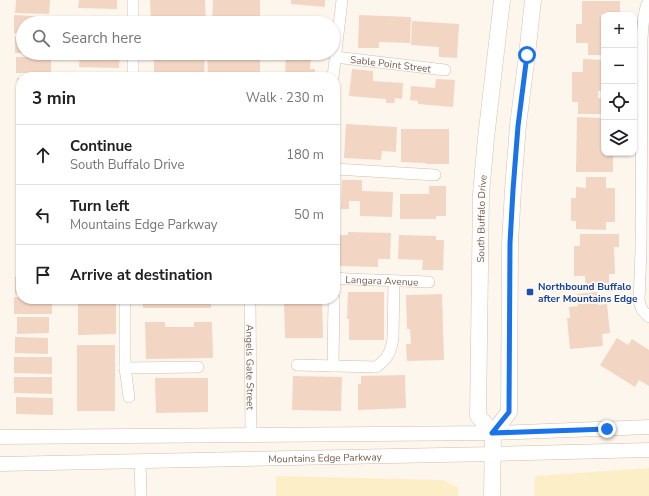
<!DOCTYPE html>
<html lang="en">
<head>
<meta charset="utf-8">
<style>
  body { margin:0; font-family:"Nunito Sans",sans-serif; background:#f2f2f2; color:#202124 }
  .controls { position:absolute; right:12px; top:12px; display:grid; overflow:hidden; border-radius:8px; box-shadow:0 1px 3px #0004 }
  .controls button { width:36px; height:36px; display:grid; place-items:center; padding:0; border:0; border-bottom:1px solid #e0e0e0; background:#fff; color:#202124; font:20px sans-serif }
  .stop { position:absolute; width:12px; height:12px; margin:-9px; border:3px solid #1a73e8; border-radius:50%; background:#fff }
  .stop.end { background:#1a73e8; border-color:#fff; box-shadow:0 1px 4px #0008 }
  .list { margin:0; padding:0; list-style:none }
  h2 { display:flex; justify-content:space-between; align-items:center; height:52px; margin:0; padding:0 16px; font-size:17px }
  h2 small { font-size:13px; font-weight:400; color:#757577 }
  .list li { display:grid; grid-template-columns:26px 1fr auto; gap:12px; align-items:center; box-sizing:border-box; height:60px; padding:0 16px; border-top:1px solid #e0e0e0 }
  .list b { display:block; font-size:15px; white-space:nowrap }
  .list p { margin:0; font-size:13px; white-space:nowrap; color:#757577 }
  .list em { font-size:13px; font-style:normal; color:#757577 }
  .icon { flex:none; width:22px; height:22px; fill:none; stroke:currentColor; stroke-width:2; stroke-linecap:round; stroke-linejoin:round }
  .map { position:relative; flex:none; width:649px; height:496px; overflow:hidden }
  .search { position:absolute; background:#fff; box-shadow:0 1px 3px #0004; left:16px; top:16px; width:324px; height:44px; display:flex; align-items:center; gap:10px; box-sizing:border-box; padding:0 14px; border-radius:22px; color:#757577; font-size:15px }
  .panel { position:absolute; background:#fff; box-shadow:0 1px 3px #0004; left:16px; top:72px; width:324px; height:232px; border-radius:16px }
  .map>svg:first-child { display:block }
  .sand { fill:#fcefc7 }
  .building { fill:#f3d5c3 }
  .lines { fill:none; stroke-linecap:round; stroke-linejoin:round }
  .minor-casing { stroke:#d1beb0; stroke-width:12 }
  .tertiary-casing { stroke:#d1beb0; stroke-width:15 }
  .secondary-casing { stroke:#d6c0b0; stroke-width:17 }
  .minor { stroke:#fff; stroke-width:11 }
  .tertiary { stroke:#fff; stroke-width:14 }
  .secondary { stroke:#fff; stroke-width:16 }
  .route { stroke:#1a73e8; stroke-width:5 }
  .transit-dot { fill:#1a4fb4; stroke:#fffaf3; stroke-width:1.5 }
  .labels { text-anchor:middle; stroke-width:3.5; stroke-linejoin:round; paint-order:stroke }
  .street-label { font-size:10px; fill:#7a5c4d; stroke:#fffaf3 }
  .transit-label { font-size:10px; font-weight:bold; fill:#164399; stroke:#fffaf3; text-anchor:start }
</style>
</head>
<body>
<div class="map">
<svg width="649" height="496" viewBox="0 0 649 496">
  <rect width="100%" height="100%" fill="#fdf6ec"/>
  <g class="sand">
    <polygon points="649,468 649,496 534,496 535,476"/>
    <polygon points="276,476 443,480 458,488 458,496 276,496"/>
  </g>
  <g class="building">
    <polygon points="16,0 50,0 49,14 15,13"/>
    <polygon points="79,0 117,0 117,9 78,8"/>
    <polygon points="150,0 205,0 206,23 151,23"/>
    <polygon points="213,0 260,0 260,23 212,23"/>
    <polygon points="291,0 325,0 325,7 291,4"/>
    <polygon points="582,1 620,1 620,15 601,14 601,25 604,25 604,55 588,55 588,43 576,43 576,24 582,24"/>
    <polygon points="14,15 49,17 49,23 23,23 23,33 14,33"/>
    <polygon points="359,15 411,17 410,43 379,42 379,48 358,48"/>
    <polygon points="81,19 118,20 118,23 80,23"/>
    <polygon points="289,19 323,22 323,23 288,23"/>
    <polygon points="412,21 459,24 457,58 439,57 439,47 411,45"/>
    <rect x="15" y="37" width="8" height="16"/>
    <polygon points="80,53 120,53 119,68 79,67"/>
    <polygon points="154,53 205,53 204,77 154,77"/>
    <polygon points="207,53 260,53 260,77 208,77"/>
    <polygon points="286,53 311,53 310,69 315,69 315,77 285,77"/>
    <rect x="16" y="57" width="35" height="16"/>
    <polygon points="583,59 604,60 604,91 598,91 598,98 604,99 604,114 578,114 578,102 572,102 572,72 583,72"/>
    <polygon points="352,69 373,71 373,81 403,83 402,99 395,98 394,103 386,103 386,99 349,96"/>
    <polygon points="17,78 21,78 21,94 18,94"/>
    <polygon points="436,79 455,80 453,107 418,104 418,101 410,100 411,86 435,88"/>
    <polygon points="577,117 604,118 604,153 613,153 613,172 576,172"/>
    <polygon points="346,124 397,127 396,152 382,151 381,160 344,158"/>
    <polygon points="401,129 449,129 449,164 426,164 426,163 401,162"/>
    <polygon points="586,177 606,177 606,188 615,188 615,222 606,222 606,230 576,229 576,221 571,221 571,198 576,198 576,187 586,188"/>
    <polygon points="342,180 362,180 362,191 393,192 392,217 360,216 360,201 349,201 349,209 341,209"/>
    <polygon points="429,186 446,186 446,216 436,216 436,219 400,219 400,194 429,194"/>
    <rect x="18" y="197" width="3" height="17"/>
    <polygon points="18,217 21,217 21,234 19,234"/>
    <polygon points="348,232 391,233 390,259 378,259 378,267 340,266 340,235 348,235"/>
    <polygon points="580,234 619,234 619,247 614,247 615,274 609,274 609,289 586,289 585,276 574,276 574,246 580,246"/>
    <polygon points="399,235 436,236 436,240 444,240 443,270 422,270 423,260 398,259"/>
    <rect x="16" y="257" width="5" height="16"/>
    <rect x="15" y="277" width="6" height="17"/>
    <polygon points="348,292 384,292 384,340 349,340 349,319 347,319"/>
    <polygon points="597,292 598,305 607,304 610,333 602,334 603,346 570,349 567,318 570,318 569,307 578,306 577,294"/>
    <polygon points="442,294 444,360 407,361 406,344 411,344 410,329 407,329 406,295"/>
    <polygon points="14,297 21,297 21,299 52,299 52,314 14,314"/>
    <polygon points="78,299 116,299 116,334 78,335"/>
    <rect x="143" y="299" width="68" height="9"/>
    <polygon points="284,299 322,299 323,338 285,338"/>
    <polygon points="17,317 49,317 49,333 17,334"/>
    <polygon points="145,322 165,322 165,327 194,327 194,322 212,322 213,358 146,359"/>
    <polygon points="15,337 48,338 48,354 15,353"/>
    <polygon points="617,338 628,345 632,339 649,350 649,386 639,380 635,387 600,365"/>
    <rect x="77" y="345" width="38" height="66"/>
    <polygon points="14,357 52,357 52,374 14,373"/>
    <polygon points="405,375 406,408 358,410 358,384 361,384 361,376"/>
    <polygon points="293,376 342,377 341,411 292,410"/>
    <polygon points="14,377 52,377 52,394 14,393"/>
    <polygon points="155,378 208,378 208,412 156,413"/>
    <polygon points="16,397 53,398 53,415 16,414"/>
  </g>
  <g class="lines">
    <defs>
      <g id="minor">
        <polyline points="133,0 133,23"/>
        <path d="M649,0C643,11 643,26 642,39L641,251L639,301L642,310L649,317"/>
        <path id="s1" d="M335,57L445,70"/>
        <polyline points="133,77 133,53"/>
        <polyline points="333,77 342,0"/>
        <polyline points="335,169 435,175"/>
        <path id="s2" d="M335,278L348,279L429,282"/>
        <polyline points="125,299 125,368 129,397"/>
        <path id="s3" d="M250,299L251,435"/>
        <path d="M297,365L376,367C387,359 391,353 393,338L394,281"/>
        <polyline points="333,366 334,299"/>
        <polyline points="125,368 198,367"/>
        <polyline points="140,461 141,496"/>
      </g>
      <g id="tertiary">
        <polyline points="0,437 493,433 649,427"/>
        <path id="s4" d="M0,464L493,454L649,450"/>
      </g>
      <g id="secondary">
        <path id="s5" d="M493,433L478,416L481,194L486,138L502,0"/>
        <polyline points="492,496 493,433 509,412 510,243 513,190 518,125 527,55 533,0"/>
      </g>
    </defs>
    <use href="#minor" class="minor-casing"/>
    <use href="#tertiary" class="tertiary-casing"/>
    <use href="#secondary" class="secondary-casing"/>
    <use href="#minor" class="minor"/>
    <use href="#tertiary" class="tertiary"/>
    <use href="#secondary" class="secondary"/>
  </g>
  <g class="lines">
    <polyline class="route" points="527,55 518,126 513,190 510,243 509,412 492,433 607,429"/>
  </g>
  <rect class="transit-dot" x="526" y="288" width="8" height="8" rx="2"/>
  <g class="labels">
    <g class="street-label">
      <text dy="4" stroke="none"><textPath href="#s1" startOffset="56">Sable Point Street</textPath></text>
      <text dy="4" stroke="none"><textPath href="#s5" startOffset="220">South Buffalo Drive</textPath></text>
      <text dy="4" stroke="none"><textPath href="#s2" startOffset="47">Langara Avenue</textPath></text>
      <text dy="4" stroke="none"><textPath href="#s3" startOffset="68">Angels Gate Street</textPath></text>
      <text dy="4" stroke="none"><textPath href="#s4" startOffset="325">Mountains Edge Parkway</textPath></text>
    </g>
    <g class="transit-label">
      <text x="538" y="290">Northbound Buffalo<tspan x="538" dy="12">after Mountains Edge</tspan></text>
    </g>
  </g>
</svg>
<div class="controls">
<button>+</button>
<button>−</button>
<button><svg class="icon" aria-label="locate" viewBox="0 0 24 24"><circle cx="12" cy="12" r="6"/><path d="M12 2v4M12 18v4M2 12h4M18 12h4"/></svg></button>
<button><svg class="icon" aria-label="layers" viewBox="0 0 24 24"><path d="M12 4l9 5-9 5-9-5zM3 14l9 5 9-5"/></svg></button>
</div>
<div class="stop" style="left:527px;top:55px"></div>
<div class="stop end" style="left:607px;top:429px"></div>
<div class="search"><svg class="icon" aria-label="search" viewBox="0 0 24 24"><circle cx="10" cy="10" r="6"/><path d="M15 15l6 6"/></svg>Search here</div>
<section class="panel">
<h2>3 min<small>Walk · 230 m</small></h2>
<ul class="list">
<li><svg class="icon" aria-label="ahead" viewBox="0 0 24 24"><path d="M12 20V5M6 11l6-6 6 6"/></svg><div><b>Continue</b><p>South Buffalo Drive</p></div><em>180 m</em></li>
<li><svg class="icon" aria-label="left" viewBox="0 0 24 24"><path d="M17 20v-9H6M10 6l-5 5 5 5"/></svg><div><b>Turn left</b><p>Mountains Edge Parkway</p></div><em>50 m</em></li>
<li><svg class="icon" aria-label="arrive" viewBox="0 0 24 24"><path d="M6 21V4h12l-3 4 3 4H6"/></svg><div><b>Arrive at destination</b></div></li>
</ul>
</section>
</div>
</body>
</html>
